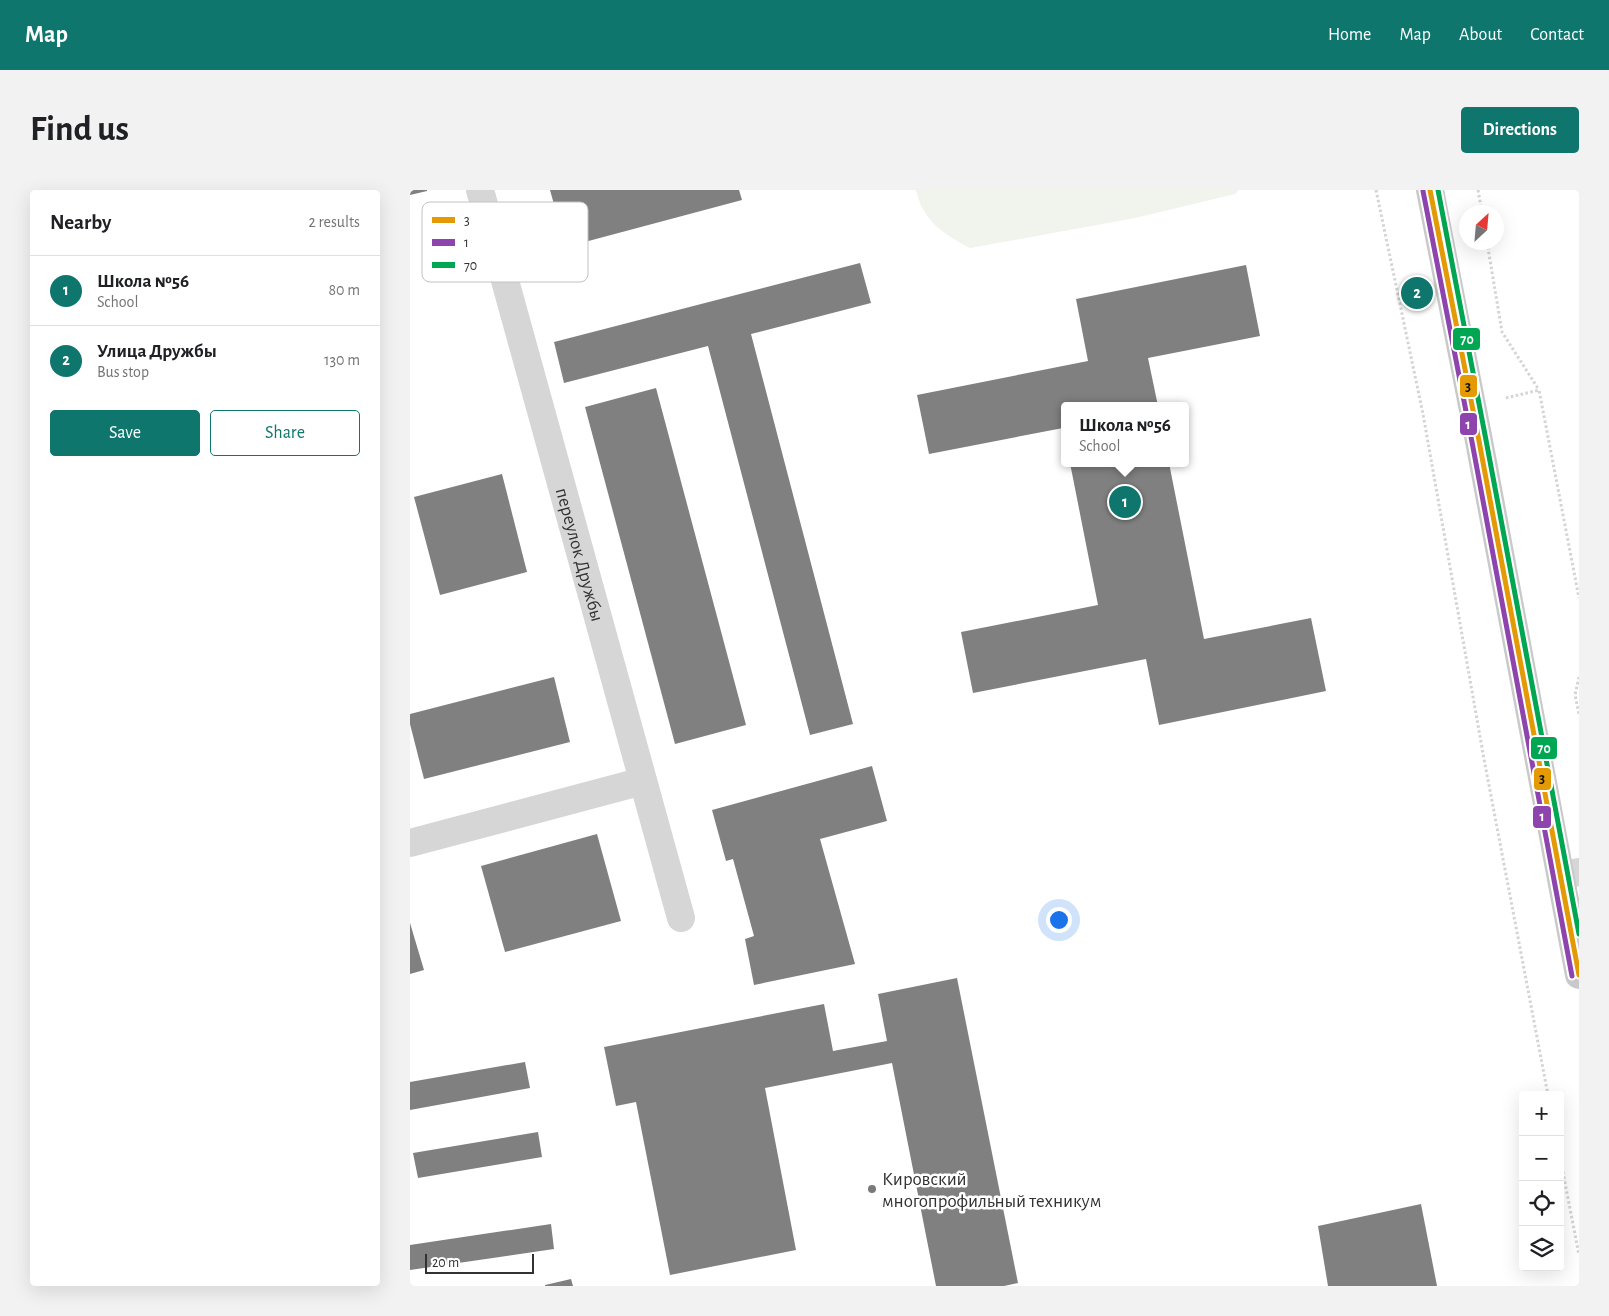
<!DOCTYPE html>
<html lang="en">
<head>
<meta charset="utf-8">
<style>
  body { margin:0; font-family:"Alegreya Sans",sans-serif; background:#f2f2f2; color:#202124 }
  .controls { position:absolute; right:15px; bottom:15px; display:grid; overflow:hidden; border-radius:5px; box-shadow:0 5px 20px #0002 }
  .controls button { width:45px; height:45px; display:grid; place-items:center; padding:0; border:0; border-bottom:1px solid #e0e0e0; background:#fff; color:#202124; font:25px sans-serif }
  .compass { position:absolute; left:1049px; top:15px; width:45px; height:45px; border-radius:50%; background:#fff; box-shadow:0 5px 20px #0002; rotate:26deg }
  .scale { position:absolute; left:15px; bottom:12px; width:109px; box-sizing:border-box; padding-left:5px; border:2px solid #323232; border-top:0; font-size:14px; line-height:18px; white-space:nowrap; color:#323232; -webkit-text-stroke:4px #fff; paint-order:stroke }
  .you { position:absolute; left:648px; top:729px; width:18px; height:18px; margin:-12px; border:4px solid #fff; border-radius:50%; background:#1a73e8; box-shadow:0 0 0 8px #1a73e833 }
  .badge { display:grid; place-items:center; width:32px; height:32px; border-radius:50%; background:#0f766e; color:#fff; font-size:16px; font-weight:700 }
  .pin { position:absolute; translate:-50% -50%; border:2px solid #fff; box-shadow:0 1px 5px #0006 }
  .popup { position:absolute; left:651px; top:212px; width:128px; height:65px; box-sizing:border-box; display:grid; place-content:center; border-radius:5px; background:#fff; filter:drop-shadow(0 1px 4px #0005); font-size:16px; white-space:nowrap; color:#757577 }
  .popup b { font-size:19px; color:#202124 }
  .popup::after { content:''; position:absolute; left:50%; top:100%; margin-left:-10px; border:10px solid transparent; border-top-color:#fff }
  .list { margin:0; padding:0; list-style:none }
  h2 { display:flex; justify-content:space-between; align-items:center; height:65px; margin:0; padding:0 20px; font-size:21px }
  h2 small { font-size:16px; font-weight:400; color:#757577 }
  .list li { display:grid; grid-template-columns:32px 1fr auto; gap:15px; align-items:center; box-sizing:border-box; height:70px; padding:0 20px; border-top:1px solid #e0e0e0 }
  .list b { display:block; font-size:19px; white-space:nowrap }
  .list p { margin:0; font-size:16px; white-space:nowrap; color:#757577 }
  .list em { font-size:16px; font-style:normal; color:#757577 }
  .actions { display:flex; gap:10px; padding:15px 20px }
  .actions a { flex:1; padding:11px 0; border:1px solid #0f766e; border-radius:5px; text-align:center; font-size:18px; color:#0f766e }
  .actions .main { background:#0f766e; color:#fff }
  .icon { flex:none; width:28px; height:28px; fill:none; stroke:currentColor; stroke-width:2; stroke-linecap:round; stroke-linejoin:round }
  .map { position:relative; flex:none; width:1169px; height:1096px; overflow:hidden; border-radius:5px }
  header { display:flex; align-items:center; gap:30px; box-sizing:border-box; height:70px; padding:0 25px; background:#0f766e; color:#fff }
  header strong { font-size:24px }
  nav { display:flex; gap:28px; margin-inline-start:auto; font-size:18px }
  .intro { display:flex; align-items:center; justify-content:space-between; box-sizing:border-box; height:120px; padding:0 30px }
  h1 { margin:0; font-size:35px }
  .button { padding:12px 22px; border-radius:5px; background:#0f766e; color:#fff; font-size:18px; font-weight:700 }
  main { display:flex; gap:30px; padding:0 30px }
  aside { flex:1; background:#fff; border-radius:5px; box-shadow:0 5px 20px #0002 }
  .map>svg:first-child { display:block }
  .green { fill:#f1f3ed }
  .building { fill:#808080 }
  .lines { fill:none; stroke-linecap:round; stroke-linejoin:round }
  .path { stroke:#d4d4d4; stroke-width:3; stroke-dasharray:2.5 2.5; stroke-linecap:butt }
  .minor { stroke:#d6d6d6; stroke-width:28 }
  .major { stroke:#c9c9c9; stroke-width:28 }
  .bus-1-casing { stroke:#fff; stroke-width:9 }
  .bus-2-casing { stroke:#fff; stroke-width:9 }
  .bus-3-casing { stroke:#fff; stroke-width:9 }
  .bus-1 { stroke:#e39a05; stroke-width:5 }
  .bus-2 { stroke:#8e44ad; stroke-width:5 }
  .bus-3 { stroke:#00a651; stroke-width:5 }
  .poi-dot { fill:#7a7a7a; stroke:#fff; stroke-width:2 }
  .labels { text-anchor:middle; stroke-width:5; stroke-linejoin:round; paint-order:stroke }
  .street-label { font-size:19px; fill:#323232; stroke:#fff }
  .poi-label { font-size:19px; fill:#323232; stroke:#fff; text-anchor:start }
  .key { fill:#fff; stroke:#c2c2c2; stroke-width:1 }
  .key-label { font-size:14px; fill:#323232 }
  .line-badge { stroke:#fff; stroke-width:2 }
  .badge-label { font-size:14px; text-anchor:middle; font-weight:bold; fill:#fff }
  .pale-badge-label { font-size:14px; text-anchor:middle; font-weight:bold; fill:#111 }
</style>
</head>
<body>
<header>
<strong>Map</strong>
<nav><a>Home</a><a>Map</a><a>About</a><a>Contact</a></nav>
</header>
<div class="intro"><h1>Find us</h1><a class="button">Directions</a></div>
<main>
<aside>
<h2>Nearby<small>2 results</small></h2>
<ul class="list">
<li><span class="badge">1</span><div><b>Школа №56</b><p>School</p></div><em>80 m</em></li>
<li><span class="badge">2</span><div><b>Улица Дружбы</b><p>Bus stop</p></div><em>130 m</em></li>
</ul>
<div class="actions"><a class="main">Save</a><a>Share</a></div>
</aside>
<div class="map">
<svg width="1169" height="1096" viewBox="0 0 1169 1096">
  <rect width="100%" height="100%" fill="#fff"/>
  <path class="green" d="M506,0H829L825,4L725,28L560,58C533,44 513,31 506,0Z"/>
  <g class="building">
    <polygon points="0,0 17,0 17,1 0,5"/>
    <polygon points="140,0 329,0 332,10 156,57"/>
    <polygon points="450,73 461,113 341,144 443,534 400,545 298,156 154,193 144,152"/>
    <polygon points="836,75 850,146 738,168 748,216 655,216 655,245 653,238 519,264 507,205 678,171 666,109"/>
    <polygon points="246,198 336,535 265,554 175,217"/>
    <polygon points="660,273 759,273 794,449 901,428 916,501 749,535 736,469 563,503 551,442 688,415"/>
    <polygon points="92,284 117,382 30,405 4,307"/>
    <polygon points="144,487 160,552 14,589 0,534 0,524"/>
    <polygon points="462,576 477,631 410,649 445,774 344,795 335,749 344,746 323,669 316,671 302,620"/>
    <polygon points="187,644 211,731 95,762 71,676"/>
    <polygon points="0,733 14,780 0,784"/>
    <polygon points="547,788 608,1093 594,1096 526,1096 482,873 355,898 386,1060 260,1085 226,912 206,916 194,857 414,814 423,861 477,851 468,804"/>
    <polygon points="115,872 120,898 0,920 0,892"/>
    <polygon points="128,942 132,967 8,988 3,963"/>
    <polygon points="1011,1014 1027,1096 918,1096 908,1036"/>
    <polygon points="141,1034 144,1059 0,1080 0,1055"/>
    <polygon points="161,1089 163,1096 135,1096 135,1095"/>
  </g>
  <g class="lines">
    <g class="path">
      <polyline points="966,0 1013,224 1074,569 1138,905"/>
      <polyline points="1068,0 1072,22"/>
      <polyline points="1077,52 1092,142 1129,200"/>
      <polyline points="1096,208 1129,200 1169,408"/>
      <polyline points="1169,487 1165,505 1169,524"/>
      <polyline points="1150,967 1169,1065"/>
    </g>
    <g class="minor">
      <path id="s1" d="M70,0L271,728"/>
      <polyline points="0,653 233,591"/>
      <polyline points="1151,685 1169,682"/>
    </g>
    <polyline class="major" points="1020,0 1069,251 1169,785"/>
    <defs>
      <polyline id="bus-1" points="1020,0 1069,251 1169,785"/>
      <polyline id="bus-2" points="1013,1 1062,252 1162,786"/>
      <polyline id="bus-3" points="1028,0 1076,250 1169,744"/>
    </defs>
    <use href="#bus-1" class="bus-1-casing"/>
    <use href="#bus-2" class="bus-2-casing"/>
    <use href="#bus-3" class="bus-3-casing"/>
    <use href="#bus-1" class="bus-1"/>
    <use href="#bus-2" class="bus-2"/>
    <use href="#bus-3" class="bus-3"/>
  </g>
  <circle class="poi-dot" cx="462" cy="999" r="5"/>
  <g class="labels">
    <g class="street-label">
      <text dy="7" stroke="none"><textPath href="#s1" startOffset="378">переулок Дружбы</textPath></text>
    </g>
    <g class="poi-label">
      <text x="472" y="995">Кировский<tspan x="472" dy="22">многопрофильный техникум</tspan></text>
    </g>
  </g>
  <rect x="12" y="12" width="166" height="80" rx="8" class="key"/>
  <rect x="22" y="27" width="23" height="6" fill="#e39a05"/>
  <rect x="22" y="49" width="23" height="7" fill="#8e44ad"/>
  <rect x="22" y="72" width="23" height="6" fill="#00a651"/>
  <g class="key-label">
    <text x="54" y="35">3</text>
    <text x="54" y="57">1</text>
    <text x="54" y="80">70</text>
  </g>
  <g class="line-badge">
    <rect x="1042" y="137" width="29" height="24" rx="5" fill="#00a651"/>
    <rect x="1049" y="184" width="19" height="24" rx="5" fill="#e39a05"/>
    <rect x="1049" y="222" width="19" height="24" rx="5" fill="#8e44ad"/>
    <rect x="1120" y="546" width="28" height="24" rx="5" fill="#00a651"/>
    <rect x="1123" y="577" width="19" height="24" rx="5" fill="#e39a05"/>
    <rect x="1122" y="615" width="20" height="24" rx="5" fill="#8e44ad"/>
  </g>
  <g class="badge-label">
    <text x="1057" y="154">70</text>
    <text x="1058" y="239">1</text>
    <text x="1134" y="563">70</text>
    <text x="1132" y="631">1</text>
  </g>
  <g class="pale-badge-label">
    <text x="1058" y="201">3</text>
    <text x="1132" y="593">3</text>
  </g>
</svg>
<div class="controls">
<button>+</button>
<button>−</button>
<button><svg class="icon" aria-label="locate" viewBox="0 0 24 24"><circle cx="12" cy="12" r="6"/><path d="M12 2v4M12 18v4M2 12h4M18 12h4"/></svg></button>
<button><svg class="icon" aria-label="layers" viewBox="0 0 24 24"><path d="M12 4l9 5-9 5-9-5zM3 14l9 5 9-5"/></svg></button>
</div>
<svg class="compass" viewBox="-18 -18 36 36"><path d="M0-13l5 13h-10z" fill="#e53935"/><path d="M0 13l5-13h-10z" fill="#757577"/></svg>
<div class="scale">20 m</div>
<div class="you"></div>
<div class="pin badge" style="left:715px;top:312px">1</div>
<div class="popup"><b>Школа №56</b>School</div>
<div class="pin badge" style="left:1007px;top:103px">2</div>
</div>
</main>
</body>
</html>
